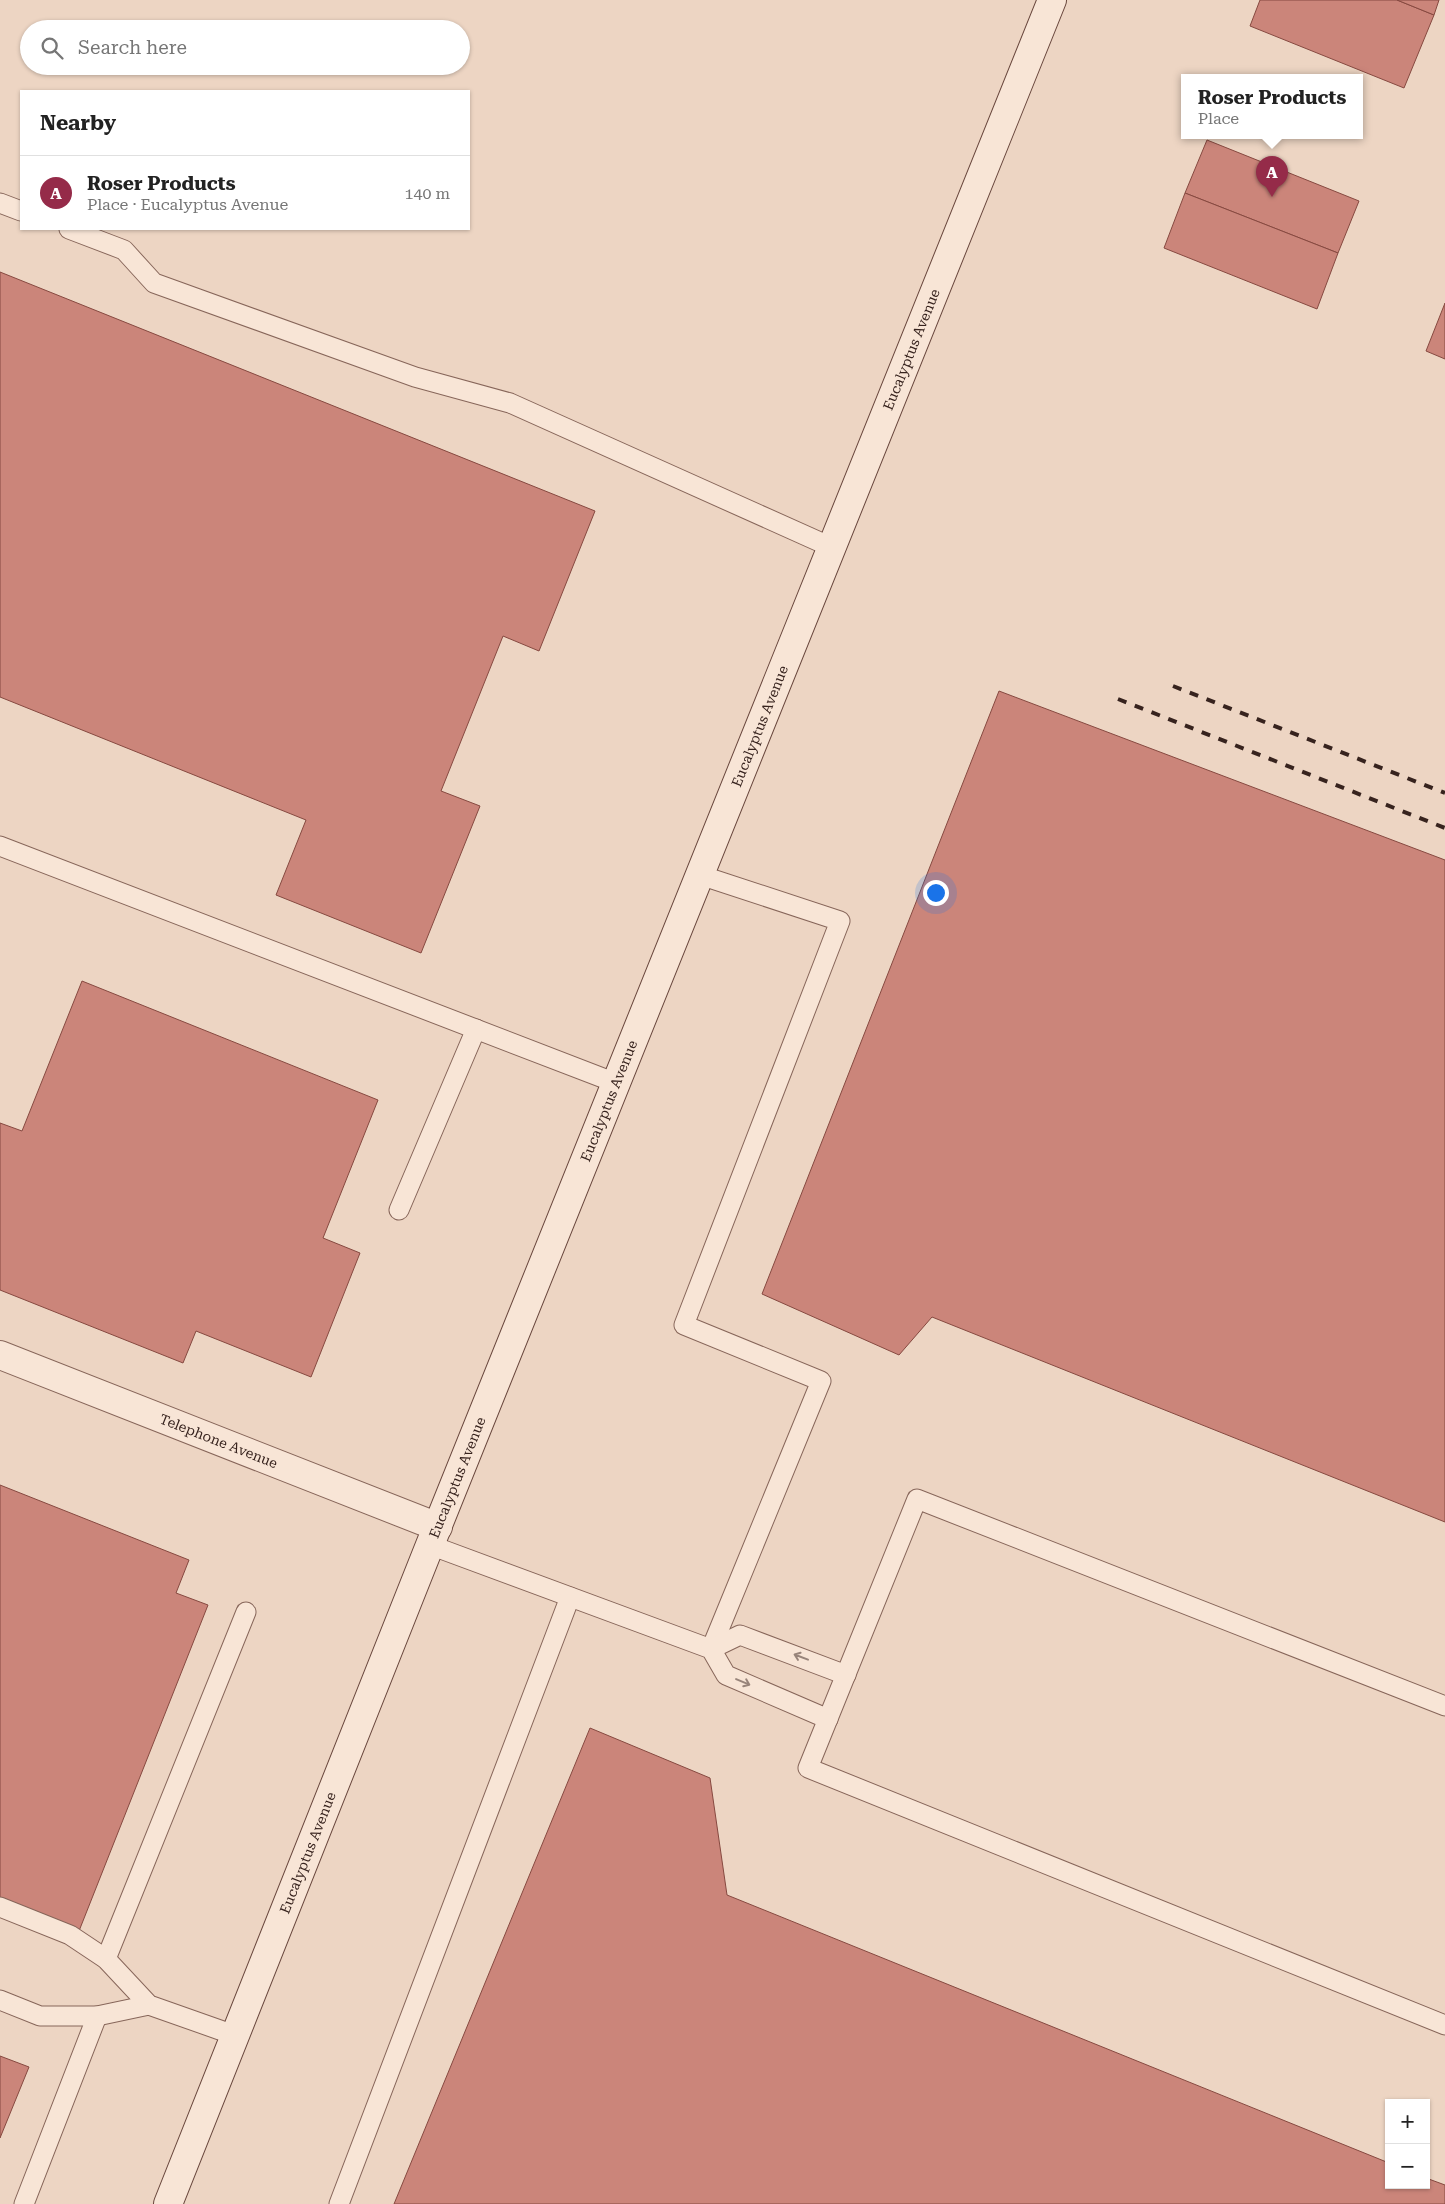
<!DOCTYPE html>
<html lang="en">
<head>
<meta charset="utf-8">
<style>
  body { margin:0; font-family:"Roboto Serif",serif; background:#f6f6f6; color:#222 }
  .controls { position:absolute; right:15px; bottom:15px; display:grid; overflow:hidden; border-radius:0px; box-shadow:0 1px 4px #0004 }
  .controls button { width:45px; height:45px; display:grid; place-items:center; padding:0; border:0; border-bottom:1px solid #e0e0e0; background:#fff; color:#222; font:25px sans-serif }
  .you { position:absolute; left:935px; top:892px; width:18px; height:18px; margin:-12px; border:4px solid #fff; border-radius:50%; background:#1a73e8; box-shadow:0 0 0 8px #1a73e833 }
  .badge { display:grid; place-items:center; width:32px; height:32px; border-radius:50%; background:#952b49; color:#fff; font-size:16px; font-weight:700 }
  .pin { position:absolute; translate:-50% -41px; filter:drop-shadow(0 1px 2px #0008) }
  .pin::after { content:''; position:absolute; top:26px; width:18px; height:15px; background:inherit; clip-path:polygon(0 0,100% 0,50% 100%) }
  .popup { position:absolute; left:1181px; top:74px; width:182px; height:65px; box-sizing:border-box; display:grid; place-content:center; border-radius:0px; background:#fff; filter:drop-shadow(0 1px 4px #0005); font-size:16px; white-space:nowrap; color:#767676 }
  .popup b { font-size:19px; color:#222 }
  .popup::after { content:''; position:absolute; left:50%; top:100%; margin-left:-10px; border:10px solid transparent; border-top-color:#fff }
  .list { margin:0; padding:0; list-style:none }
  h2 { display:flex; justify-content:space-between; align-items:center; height:65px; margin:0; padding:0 20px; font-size:21px }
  h2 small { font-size:16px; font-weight:400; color:#767676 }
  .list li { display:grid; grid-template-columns:32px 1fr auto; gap:15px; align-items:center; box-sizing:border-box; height:75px; padding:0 20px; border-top:1px solid #e0e0e0 }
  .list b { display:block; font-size:19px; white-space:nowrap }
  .list p { margin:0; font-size:16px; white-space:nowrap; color:#767676 }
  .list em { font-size:16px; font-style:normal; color:#767676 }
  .icon { flex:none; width:28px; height:28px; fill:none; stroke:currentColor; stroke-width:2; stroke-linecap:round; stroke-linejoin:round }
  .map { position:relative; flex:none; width:1445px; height:2204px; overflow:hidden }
  .search { position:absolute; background:#fff; box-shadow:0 1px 4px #0004; left:20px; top:20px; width:450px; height:55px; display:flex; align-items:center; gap:12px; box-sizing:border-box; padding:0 18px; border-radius:28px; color:#767676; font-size:19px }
  .panel { position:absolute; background:#fff; box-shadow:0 1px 4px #0004; left:20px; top:90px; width:450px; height:140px; border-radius:0px }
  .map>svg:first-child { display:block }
  .building { fill:#cb857a; stroke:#864940 }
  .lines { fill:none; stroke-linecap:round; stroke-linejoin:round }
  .lane-casing { stroke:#87665a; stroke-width:21 }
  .street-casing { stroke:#87665a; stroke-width:30 }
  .secondary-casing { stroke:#69473d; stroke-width:30 }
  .lane { stroke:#f8e5d6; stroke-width:19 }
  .street { stroke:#f8e5d6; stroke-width:28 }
  .secondary { stroke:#f8e5d6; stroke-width:28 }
  .rail { stroke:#37231e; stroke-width:4; stroke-dasharray:9 9; stroke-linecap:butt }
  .oneway { stroke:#98847a }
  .labels { text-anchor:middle; stroke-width:5; stroke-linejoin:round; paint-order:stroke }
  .street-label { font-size:14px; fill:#37231e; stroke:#f5e1d2 }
</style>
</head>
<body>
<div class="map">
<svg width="1445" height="2204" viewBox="0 0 1445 2204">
  <rect width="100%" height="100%" fill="#edd5c3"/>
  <g class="building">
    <polygon points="1260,0 1397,0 1434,15 1404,88 1250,26"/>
    <polygon points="1397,0 1439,0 1434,15"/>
    <polygon points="1207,140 1359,201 1338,253 1185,193"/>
    <polygon points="1185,193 1338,253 1317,309 1164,248"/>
    <polygon points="0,272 595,511 539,651 503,636 441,791 480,806 421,953 276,895 306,820 0,697"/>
    <polygon points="1445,303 1445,359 1426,351"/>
    <polygon points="999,691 1445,860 1445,1522 932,1317 899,1355 762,1294"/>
    <polygon points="82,981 378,1100 323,1238 360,1253 311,1377 196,1331 183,1363 0,1290 0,1123 22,1131"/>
    <polygon points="0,1485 189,1560 176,1593 208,1605 79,1931 0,1899"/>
    <polygon points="590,1728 710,1778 727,1895 1389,2163 1389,2185 1426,2185 1426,2178 1445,2185 1445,2204 394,2204"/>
    <polygon points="0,2056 29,2067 0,2138"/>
  </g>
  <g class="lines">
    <defs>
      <g id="lane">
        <polyline points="0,203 21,211"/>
        <polyline points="69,229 124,250 154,283 415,377 510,403 831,547"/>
        <polyline points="0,846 616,1083"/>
        <polyline points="700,875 840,921 684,1325 821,1381 711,1649"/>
        <polyline points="399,1210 476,1029"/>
        <polyline points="430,1545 711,1649 726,1675 828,1719"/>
        <polyline points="711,1649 740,1635 846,1675"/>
        <polyline points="1445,1706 917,1499 808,1768 1445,2025"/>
        <polyline points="0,1907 70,1935 106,1959 149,2005 234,2035"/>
        <polyline points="106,1959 246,1612"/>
        <polyline points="0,2000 40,2016 97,2016 149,2005"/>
        <polyline points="24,2204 97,2016"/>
        <polyline points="339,2204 570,1597"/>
      </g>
      <g id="street">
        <path id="s1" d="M0,1355L438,1527"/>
      </g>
      <g id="secondary">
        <path id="s2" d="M168,2204L430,1545L1052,0"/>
      </g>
    </defs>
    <use href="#lane" class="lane-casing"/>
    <use href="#street" class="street-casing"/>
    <use href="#secondary" class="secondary-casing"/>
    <use href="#lane" class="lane"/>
    <use href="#street" class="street"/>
    <use href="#secondary" class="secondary"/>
    <g class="rail">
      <polyline points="1173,686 1445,793"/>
      <polyline points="1118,699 1445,828"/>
    </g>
  </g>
  <defs><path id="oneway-shaft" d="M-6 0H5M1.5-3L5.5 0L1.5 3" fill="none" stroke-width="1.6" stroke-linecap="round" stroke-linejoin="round" transform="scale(1.25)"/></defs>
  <g class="oneway">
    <use href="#oneway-shaft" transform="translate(801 1657) rotate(-159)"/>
    <use href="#oneway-shaft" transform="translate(743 1682) rotate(23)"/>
  </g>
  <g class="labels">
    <g class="street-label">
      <text dy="5" stroke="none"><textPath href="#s2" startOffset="1998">Eucalyptus Avenue</textPath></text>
      <text dy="5" stroke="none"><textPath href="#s2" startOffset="1592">Eucalyptus Avenue</textPath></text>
      <text dy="5" stroke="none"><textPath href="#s2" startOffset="1188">Eucalyptus Avenue</textPath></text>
      <text dy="5" stroke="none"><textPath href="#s1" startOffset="235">Telephone Avenue</textPath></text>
      <text dy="5" stroke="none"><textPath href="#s2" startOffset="782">Eucalyptus Avenue</textPath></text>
      <text dy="5" stroke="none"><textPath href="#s2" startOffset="378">Eucalyptus Avenue</textPath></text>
    </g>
  </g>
</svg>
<div class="controls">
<button>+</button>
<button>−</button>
</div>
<div class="you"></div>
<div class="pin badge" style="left:1272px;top:197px">A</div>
<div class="popup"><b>Roser Products</b>Place</div>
<div class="search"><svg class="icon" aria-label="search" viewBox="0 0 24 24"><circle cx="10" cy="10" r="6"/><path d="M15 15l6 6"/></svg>Search here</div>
<section class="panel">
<h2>Nearby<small></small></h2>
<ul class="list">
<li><span class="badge">A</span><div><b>Roser Products</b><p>Place · Eucalyptus Avenue</p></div><em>140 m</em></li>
</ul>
</section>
</div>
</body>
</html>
